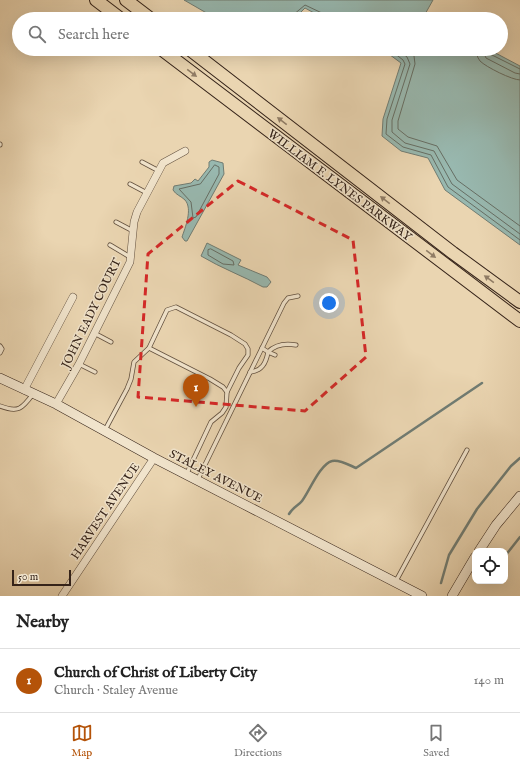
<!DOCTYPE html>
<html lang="en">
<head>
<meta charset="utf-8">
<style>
  body { margin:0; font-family:"IM FELL English",serif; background:#f2f2f2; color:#222 }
  .controls { position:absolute; right:12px; bottom:12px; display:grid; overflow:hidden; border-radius:8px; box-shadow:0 4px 16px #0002 }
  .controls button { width:36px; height:36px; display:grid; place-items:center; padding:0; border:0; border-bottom:1px solid #e0e0e0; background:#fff; color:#222; font:20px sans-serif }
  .scale { position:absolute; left:12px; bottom:10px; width:59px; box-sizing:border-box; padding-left:4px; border:2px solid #352319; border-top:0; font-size:11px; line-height:14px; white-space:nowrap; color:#352319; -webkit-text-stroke:3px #f1e4cc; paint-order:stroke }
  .you { position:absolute; left:329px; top:303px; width:14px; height:14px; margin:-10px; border:3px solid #fff; border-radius:50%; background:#1a73e8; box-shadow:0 0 0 6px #1a73e833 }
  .badge { display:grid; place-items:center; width:26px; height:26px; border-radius:50%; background:#b45309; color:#fff; font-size:13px; font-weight:700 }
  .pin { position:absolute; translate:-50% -33px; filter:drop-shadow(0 1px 2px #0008) }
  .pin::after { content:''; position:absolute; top:21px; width:14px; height:12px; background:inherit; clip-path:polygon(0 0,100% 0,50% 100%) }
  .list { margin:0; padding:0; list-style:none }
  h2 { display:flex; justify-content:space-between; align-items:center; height:52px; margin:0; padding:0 16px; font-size:17px }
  h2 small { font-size:13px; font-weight:400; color:#767676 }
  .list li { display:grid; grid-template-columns:26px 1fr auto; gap:12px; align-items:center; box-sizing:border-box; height:64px; padding:0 16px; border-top:1px solid #e0e0e0 }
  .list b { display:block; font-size:15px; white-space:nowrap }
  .list p { margin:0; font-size:13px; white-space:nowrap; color:#767676 }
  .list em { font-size:13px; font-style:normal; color:#767676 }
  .icon { flex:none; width:22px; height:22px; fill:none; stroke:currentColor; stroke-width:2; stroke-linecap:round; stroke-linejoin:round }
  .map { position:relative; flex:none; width:520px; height:596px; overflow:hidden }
  .search { position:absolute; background:#fff; box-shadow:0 4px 16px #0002; left:12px; right:12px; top:12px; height:44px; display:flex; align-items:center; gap:10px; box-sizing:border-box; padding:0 14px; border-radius:22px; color:#767676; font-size:15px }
  .sheet { height:116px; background:#fff }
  nav { display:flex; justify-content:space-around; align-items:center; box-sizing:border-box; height:56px; border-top:1px solid #e0e0e0; background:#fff; font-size:11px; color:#767676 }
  nav a { display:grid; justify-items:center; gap:2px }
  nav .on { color:#b45309 }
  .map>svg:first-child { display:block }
  .water { fill:#98b8af; stroke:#707c73 }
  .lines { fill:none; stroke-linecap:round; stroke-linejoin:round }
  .shore { stroke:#666e64; stroke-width:1 }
  .stream { stroke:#707c73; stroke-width:2.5 }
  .lane-casing { stroke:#62503f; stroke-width:5 }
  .street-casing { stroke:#62503f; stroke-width:8 }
  .secondary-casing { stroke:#352319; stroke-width:10 }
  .highway-casing { stroke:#352319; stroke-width:14 }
  .lane { stroke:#f1e4cc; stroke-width:3.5 }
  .street { stroke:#f1e4cc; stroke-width:7 }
  .secondary { stroke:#f1e4cc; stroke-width:9 }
  .highway { stroke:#ead5b1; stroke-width:12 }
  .oneway { fill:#907c65 }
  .marked { fill:none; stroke:#d62828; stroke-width:3; stroke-dasharray:8 5; stroke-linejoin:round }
  .labels { text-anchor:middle; stroke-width:3; stroke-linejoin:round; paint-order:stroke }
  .street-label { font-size:12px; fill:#352319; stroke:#f1e4cc }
</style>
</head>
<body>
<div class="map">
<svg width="520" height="596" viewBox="0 0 520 596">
  <rect width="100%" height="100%" fill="#ead5b1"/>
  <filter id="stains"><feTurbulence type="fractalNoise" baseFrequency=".005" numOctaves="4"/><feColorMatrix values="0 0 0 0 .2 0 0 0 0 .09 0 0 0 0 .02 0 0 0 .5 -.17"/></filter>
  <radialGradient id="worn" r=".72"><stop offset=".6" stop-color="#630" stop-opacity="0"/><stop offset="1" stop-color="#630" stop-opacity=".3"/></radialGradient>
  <g class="water">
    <polygon points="184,0 433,0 424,16 430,19 325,19 305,8 294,19 217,19"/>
    <polygon points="382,49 488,49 520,66 520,245 445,190 428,158 401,151 382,136 383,119 401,63"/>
    <path d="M212,160L223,163L224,174L187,241H185L182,237C185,228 193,209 185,200C181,196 176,195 173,190L174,186L191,183L195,179L198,181L209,167V162Z"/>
    <path d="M207,243L241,260L238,265L267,277L271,282L267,287H263C243,276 221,268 201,256Z"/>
  </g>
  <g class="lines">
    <g class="shore">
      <polyline points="292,19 293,15 305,5 324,14 326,19"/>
      <polyline points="389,49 403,60 405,64 387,119 386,134 403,147 431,155 448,187 520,240"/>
      <polyline points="397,49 407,57 410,64 392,120 392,132 405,143 434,151 452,184 520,234"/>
      <polyline points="407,49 414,56 415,64 398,121 398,129 408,137 437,146 457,180 520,226"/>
      <path d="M476,49C476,53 477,57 480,61C486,67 512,80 520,80"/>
      <polyline points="482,49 486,58 515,73 520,74"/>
      <polyline points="487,49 490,54 520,69"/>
      <polygon points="215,165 219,167 219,174 196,217 193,218 191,202 179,189 200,184"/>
      <polygon points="211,249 233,261 234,265 223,264 208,255 208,250"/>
    </g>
    <g class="stream">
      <path d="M289,514C294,506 298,506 302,501C309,492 320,464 332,461C339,459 349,465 356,468L482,383"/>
      <polyline points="505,556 520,537"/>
      <polyline points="441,583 449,555 477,509 511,466 520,458"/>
    </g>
    <defs>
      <g id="lane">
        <polyline points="0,144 0,145"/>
        <polyline points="142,162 159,171"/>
        <polyline points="130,184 147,193"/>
        <polyline points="116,222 133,231"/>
        <polyline points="110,245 130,257"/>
        <polyline points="94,333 111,342"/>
        <polyline points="0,346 2,349 0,353"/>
        <polyline points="149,348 210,379 223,387 227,392"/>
        <path d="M262,348L268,352C276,344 285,343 296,345"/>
        <polyline points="79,364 95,372"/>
        <path d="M250,372C262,371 266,363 268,352L275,355"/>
        <path d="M0,406C18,413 22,409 33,394"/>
        <polyline points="105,430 127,389 131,379 134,362 149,348 167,310 176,307 231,335 245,344 248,349 248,355 239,368 227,392 226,407 222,413 211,422 187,473"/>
        <polyline points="198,479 284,303 288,298 298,296"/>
        <polyline points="396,581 467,450"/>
      </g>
      <g id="street">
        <polyline points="24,390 73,297"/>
        <polyline points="56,404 79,364 130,262 134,222 137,212 163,163 185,151"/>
        <polyline points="62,596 154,458"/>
      </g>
      <g id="secondary">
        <polyline points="0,378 56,404 154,458 422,596"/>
        <polyline points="479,551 496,525 520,496"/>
        <polyline points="452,596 475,557"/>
      </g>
      <g id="highway">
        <polyline points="96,0 121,19"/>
        <polyline points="126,0 151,19"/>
        <polyline points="161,49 520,321"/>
        <polyline points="189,49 453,253 520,302"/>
      </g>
    </defs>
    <use href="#lane" class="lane-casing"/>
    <use href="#street" class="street-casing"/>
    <use href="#secondary" class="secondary-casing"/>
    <use href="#highway" class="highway-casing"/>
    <use href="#lane" class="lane"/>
    <use href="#street" class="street"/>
    <use href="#secondary" class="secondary"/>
    <use href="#highway" class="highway"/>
  </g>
  <defs><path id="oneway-solid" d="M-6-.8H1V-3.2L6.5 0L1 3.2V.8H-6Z"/></defs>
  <g class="oneway">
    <use href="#oneway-solid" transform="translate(192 73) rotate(37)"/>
    <use href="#oneway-solid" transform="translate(282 121) rotate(-142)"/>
    <use href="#oneway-solid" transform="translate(385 200) rotate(-142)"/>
    <use href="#oneway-solid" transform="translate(431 254) rotate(37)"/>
    <use href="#oneway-solid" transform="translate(489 279) rotate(-144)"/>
  </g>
  <path class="marked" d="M238,181L353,240L366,357L305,411L138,397L148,254Z"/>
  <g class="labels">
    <g class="street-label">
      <text transform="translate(340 185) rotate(37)" y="4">WILLIAM F. LYNES PARKWAY</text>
      <text transform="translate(91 313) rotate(-64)" y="4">JOHN EADY COURT</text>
      <text transform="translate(216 476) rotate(27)" y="4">STALEY AVENUE</text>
      <text transform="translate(105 511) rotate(-56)" y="4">HARVEST AVENUE</text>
    </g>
  </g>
  <rect width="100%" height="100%" filter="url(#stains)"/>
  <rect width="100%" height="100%" fill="url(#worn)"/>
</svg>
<div class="controls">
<button><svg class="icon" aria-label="locate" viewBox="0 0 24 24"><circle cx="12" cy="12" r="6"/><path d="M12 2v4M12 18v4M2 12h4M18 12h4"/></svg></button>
</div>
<div class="scale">50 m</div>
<div class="you"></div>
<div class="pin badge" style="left:196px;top:407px">1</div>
<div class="search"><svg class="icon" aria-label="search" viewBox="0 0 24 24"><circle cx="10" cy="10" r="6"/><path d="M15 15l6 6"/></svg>Search here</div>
</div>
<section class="sheet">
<h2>Nearby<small></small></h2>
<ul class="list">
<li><span class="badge">1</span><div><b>Church of Christ of Liberty City</b><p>Church · Staley Avenue</p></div><em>140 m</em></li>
</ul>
</section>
<nav>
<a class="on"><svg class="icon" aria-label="map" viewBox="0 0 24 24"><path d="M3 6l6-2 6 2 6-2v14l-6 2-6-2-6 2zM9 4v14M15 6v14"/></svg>Map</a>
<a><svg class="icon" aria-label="directions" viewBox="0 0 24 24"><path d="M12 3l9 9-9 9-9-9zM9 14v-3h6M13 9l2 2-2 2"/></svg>Directions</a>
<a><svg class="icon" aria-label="saved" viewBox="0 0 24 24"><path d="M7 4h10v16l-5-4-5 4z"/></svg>Saved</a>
</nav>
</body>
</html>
